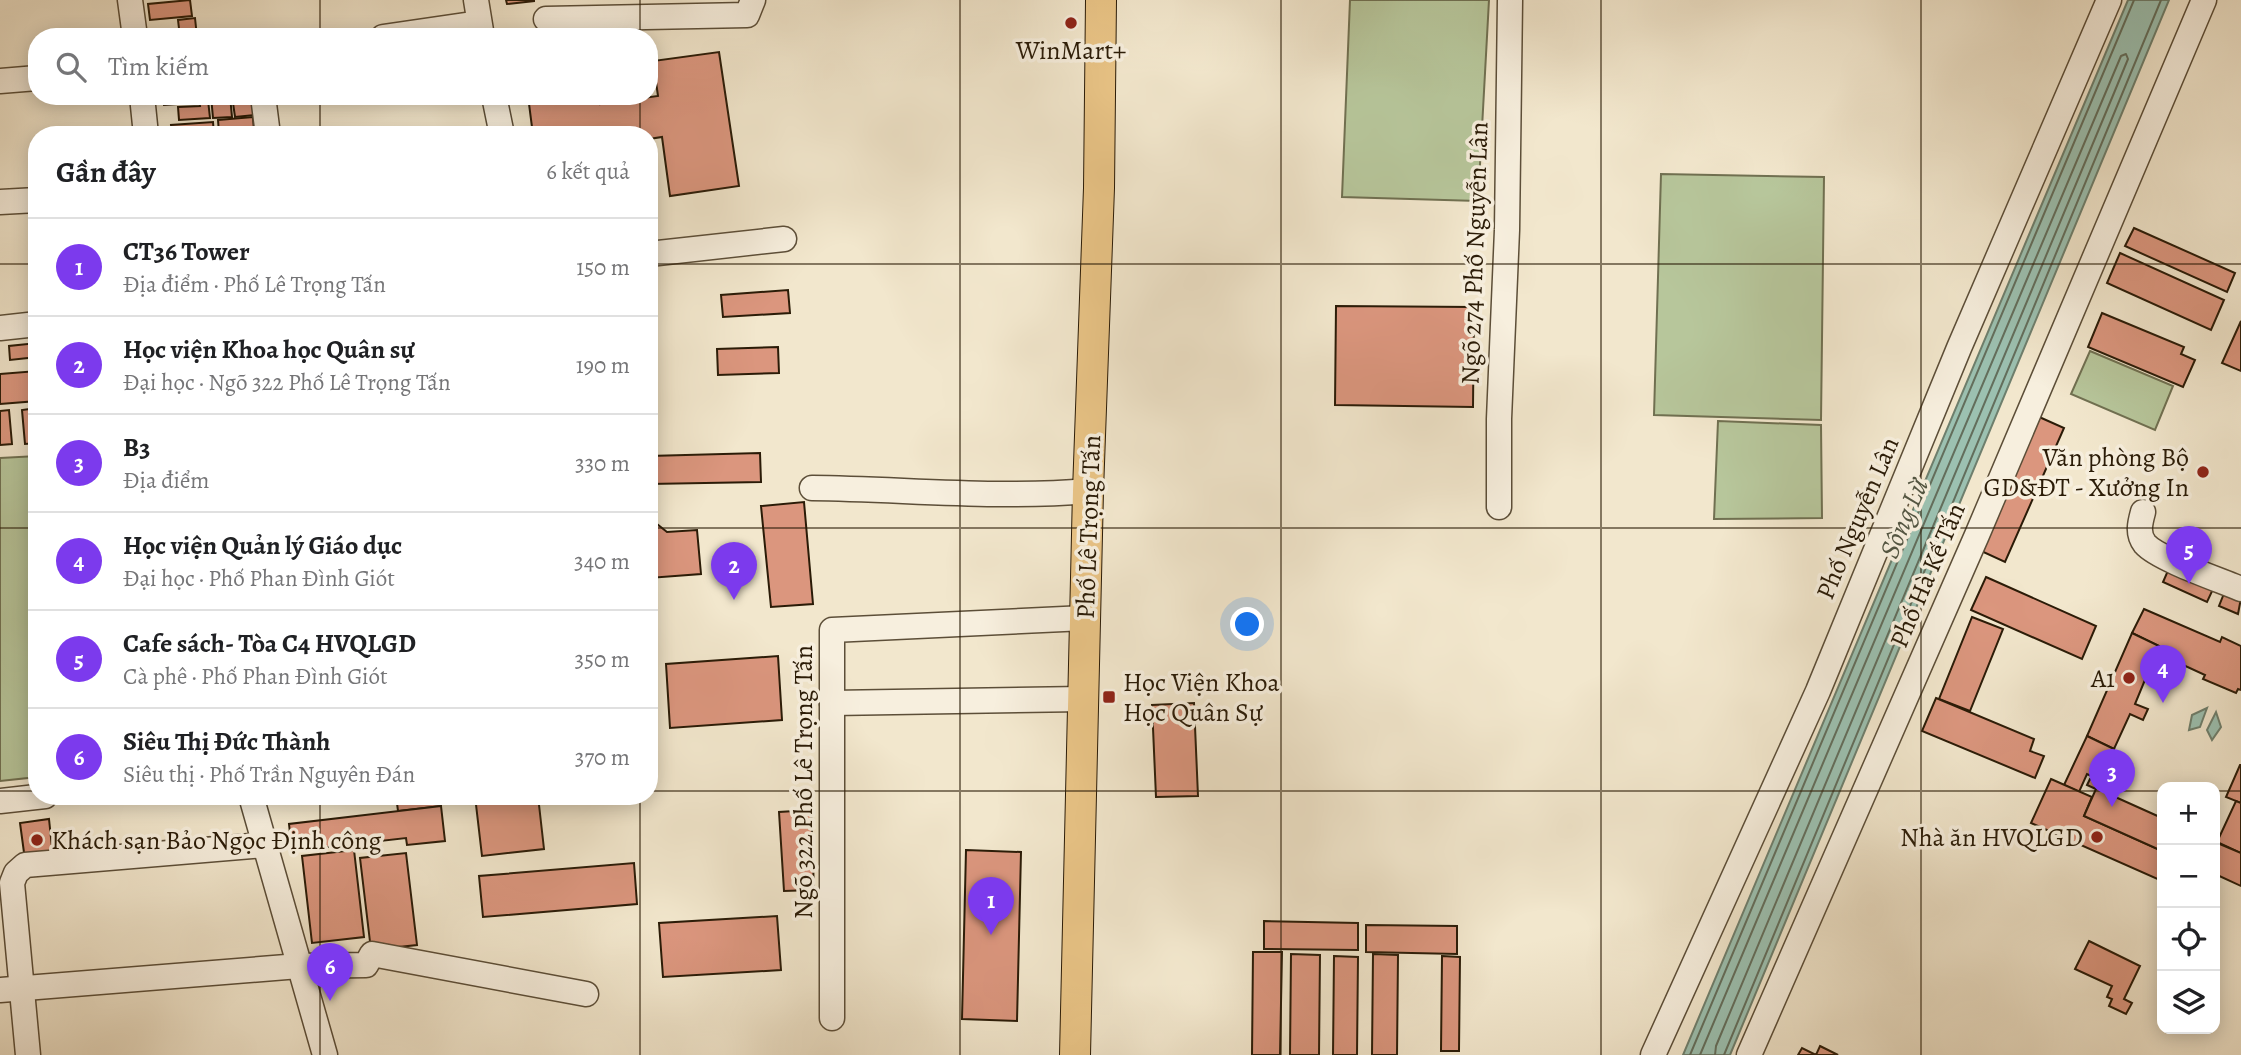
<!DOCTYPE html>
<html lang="vi">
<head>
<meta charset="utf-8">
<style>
  body { margin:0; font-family:Alegreya,serif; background:#f6f6f6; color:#202124 }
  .controls { position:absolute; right:21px; bottom:21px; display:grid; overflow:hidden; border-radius:14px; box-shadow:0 4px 18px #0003 }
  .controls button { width:63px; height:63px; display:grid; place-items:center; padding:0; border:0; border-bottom:2px solid #e0e0e0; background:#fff; color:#202124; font:35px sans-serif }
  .you { position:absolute; left:1248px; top:625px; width:24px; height:24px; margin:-18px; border:5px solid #fff; border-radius:50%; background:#1a73e8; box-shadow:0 0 0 10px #1a73e833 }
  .badge { display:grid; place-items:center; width:46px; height:46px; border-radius:50%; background:#7c3aed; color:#fff; font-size:23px; font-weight:700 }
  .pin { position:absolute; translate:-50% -58px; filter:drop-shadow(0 2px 4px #0008) }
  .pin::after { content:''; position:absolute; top:37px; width:24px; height:21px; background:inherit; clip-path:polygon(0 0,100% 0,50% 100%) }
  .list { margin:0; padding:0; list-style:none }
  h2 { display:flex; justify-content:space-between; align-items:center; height:91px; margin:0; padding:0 28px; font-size:30px }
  h2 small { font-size:23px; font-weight:400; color:#757577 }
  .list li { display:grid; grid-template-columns:46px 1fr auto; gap:21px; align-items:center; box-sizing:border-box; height:98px; padding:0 28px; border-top:2px solid #e0e0e0 }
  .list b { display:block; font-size:26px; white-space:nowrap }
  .list p { margin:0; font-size:23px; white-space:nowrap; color:#757577 }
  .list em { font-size:23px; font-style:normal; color:#757577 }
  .icon { flex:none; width:38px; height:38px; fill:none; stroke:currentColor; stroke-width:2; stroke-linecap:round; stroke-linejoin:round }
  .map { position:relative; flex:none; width:2241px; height:1055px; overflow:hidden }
  .search { position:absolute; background:#fff; box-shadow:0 4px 18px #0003; left:28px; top:28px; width:630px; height:77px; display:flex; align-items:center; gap:18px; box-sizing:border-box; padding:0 24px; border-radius:28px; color:#757577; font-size:26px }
  .panel { position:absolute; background:#fff; box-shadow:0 4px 18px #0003; left:28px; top:126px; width:630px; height:679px; border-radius:28px }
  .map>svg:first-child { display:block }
  .green { fill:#b7c69b; stroke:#707051; stroke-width:2 }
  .water { fill:#9cc1b1; stroke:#6e7f6d; stroke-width:2 }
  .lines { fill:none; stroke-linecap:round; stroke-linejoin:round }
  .shore { stroke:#636e5c; stroke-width:2 }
  .building { fill:#db967e; stroke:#2a1b07; stroke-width:2 }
  .minor-casing { stroke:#5c4e38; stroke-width:27 }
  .major-casing { stroke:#2a1b07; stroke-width:32 }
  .minor { stroke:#f7efde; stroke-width:24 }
  .major { stroke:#e9c486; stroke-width:30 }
  .grid { fill:none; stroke:#2a1b07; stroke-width:2; stroke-opacity:0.55 }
  .poi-dot { fill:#8f2418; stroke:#f7efde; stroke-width:2.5 }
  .labels { text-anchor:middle; stroke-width:7; stroke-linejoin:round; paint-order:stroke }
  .poi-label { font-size:26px; fill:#2a1b07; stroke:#f7efde; text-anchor:end }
  .street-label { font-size:26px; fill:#2a1b07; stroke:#f7efde }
  .water-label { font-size:28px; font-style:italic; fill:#525542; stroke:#f7efde }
</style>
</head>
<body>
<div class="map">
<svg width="2241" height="1055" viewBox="0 0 2241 1055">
  <rect width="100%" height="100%" fill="#f2e7cd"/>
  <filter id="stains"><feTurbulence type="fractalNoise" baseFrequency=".00286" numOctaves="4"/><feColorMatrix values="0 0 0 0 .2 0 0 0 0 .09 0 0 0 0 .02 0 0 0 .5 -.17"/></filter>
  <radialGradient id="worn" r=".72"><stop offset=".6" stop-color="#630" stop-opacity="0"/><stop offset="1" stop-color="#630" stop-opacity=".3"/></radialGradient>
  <g class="green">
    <polygon points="1350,0 1489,0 1478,201 1342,197"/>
    <polygon points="1661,174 1824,177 1821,420 1654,415"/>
    <polygon points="2090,351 2173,386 2155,430 2071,394"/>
    <polygon points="1718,421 1821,425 1822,518 1714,519"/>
    <polygon points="37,456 37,777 0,781 0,458"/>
  </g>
  <g class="water">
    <polygon points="2128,0 2169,0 1730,1055 1683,1055"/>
    <polygon points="2207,708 2200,727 2189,730 2192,715"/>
    <polygon points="2216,712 2221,727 2212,740 2207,730"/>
  </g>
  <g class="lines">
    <g class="shore">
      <polyline points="1690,1055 2134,0"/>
      <polyline points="1700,1055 2121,56 2126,54 2128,59 2114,93 1716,1046 1715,1055"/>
      <polyline points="1724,1055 2161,0"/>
    </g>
  </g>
  <g class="building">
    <polygon points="190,0 192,16 150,20 148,4"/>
    <polygon points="506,0 534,0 534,1 507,4"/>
    <polygon points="195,18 197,37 180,37 178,20"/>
    <polygon points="719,52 739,186 670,196 662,137 649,139 649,135 533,135 528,96 599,96 600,104 658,96 653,61"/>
    <polygon points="163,96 191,96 192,103 164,105"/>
    <polygon points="211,96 230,96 232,117 213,118"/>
    <polygon points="232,96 253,96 255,115 235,117"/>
    <polygon points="199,100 208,100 210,118 179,120 178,107 200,106"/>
    <polygon points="253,117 254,131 219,133 218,120"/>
    <polygon points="213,122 214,135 172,135 171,125"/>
    <polygon points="257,132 258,135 221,135"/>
    <polygon points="2134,228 2235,273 2227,292 2125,246"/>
    <polygon points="2120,253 2224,300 2211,330 2107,283"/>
    <polygon points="788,290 790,313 723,317 721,295"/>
    <polygon points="1336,306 1474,307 1473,407 1335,405"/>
    <polygon points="2102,313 2184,347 2181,354 2195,360 2183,387 2088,347"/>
    <polygon points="2241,321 2241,371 2222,363"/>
    <polygon points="37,343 37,357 10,360 9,346"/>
    <polygon points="778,347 779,373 718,375 717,349"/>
    <polygon points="37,371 37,401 0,404 0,374"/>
    <polygon points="37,408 37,443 25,444 22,410"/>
    <polygon points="9,410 12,444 0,445 0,411"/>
    <polygon points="2037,416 2064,428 2005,562 1979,550"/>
    <polygon points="760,453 761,482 649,484 649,456"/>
    <polygon points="804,502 813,604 771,607 761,506"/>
    <polygon points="649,524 657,524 667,532 697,530 701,574 649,578"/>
    <polygon points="2170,566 2214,587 2207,602 2163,582"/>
    <polygon points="1986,577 2096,626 2082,659 1971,610"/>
    <polygon points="2225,591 2241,598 2238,614 2219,606"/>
    <polygon points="2144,609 2220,642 2222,637 2241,646 2241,690 2238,689 2236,693 2203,679 2205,675 2157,653 2159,646 2132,633"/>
    <polygon points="1972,617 2003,629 1970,711 1939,699"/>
    <polygon points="2132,633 2159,646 2135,704 2148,709 2143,720 2130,714 2114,749 2087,736"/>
    <polygon points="778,656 782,720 670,728 666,664"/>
    <polygon points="1936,698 2034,739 2030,751 2044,756 2035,778 1922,731"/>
    <polygon points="1194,703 1198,796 1156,797 1152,705"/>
    <polygon points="2087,736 2114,749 2100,780 2087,774 2079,792 2064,785"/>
    <polygon points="2240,765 2241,765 2241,803 2226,797"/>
    <polygon points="2051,779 2092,797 2084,816 2162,851 2162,881 2031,823"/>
    <polygon points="2090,779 2116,790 2113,796 2162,818 2162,851 2084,816 2096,789 2087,785"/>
    <polygon points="396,796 440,796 441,806 398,811"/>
    <polygon points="475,796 538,796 544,849 482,856"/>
    <polygon points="2236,801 2241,803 2241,853 2217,842"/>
    <polygon points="441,806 445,841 407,845 406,838 292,851 289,824"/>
    <polygon points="811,810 814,890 784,891 779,812"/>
    <polygon points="49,819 53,857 25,860 20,823"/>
    <polygon points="2215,842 2241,853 2241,886 2215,874"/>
    <polygon points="354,850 364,937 312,943 302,856"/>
    <polygon points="966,850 1021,852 1017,1021 962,1019"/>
    <polygon points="406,853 417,945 371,950 360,858"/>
    <polygon points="634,863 637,904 483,917 479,876"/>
    <polygon points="777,916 781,970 663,977 659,923"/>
    <polygon points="1264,921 1358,923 1358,950 1264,949"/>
    <polygon points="1366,925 1457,926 1457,954 1366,952"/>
    <polygon points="2089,941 2140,966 2124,999 2132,1003 2126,1014 2109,1006 2112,999 2107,997 2112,986 2075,969"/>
    <polygon points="1253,952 1282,952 1280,1055 1252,1055"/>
    <polygon points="1291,954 1320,955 1319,1055 1290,1055"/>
    <polygon points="1373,954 1398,955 1397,1055 1372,1055"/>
    <polygon points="1334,956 1358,957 1357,1055 1333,1055"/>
    <polygon points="1442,956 1460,957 1459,1051 1441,1051"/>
    <polygon points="1820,1046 1838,1055 1798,1055 1802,1048 1816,1055"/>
  </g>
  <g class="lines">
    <defs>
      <g id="minor">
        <polyline points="130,0 135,37"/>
        <polyline points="476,0 482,37"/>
        <polyline points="546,19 747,15 753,0"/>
        <polyline points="383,37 479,23"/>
        <polyline points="0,81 37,78"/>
        <polyline points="142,96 146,135"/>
        <polyline points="263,96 268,135"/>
        <polyline points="494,96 502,135"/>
        <polyline points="0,202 37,200"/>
        <polyline points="649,254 784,239"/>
        <polyline points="0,328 37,324"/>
        <path d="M812,488C903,489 997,499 1088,491"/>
        <polyline points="1499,507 1499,419 1507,230 1510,0"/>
        <path d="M2143,512C2140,523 2137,534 2145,544C2158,559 2220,580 2241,589"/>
        <polyline points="832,703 1083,699"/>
        <polyline points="251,796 325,1055"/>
        <polyline points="0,801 45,796"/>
        <polyline points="0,990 299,966 366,965 372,954 586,994"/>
        <polyline points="832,1018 832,630 1085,618"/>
        <polyline points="28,1055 12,883 16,873 25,865 264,845"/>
        <polyline points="1653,1055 1818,691 1959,348 2109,0"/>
        <polyline points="1749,1055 1977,535 2204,0"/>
      </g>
      <polyline id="major" points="1075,1055 1088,491 1099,188 1101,0"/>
    </defs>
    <use href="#minor" class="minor-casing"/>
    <use href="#major" class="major-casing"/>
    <use href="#minor" class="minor"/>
    <use href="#major" class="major"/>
  </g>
  <path class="grid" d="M320,0V37M640,0V37M960,0V1055M1281,0V1055M1601,0V1055M1921,0V1055M320,96V135M640,96V135M0,264H37M649,264H2241M0,528H37M649,528H2241M0,791H37M649,791H2162M2215,791H2241M320,796V1055M640,796V1055"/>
  <g class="poi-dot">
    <circle cx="1071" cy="23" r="7"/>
    <circle cx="2203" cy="472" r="7"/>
    <circle cx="2129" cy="678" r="7"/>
    <rect x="1102" y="690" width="14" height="14" rx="3.5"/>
    <circle cx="2097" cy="837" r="7"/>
    <circle cx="37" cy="840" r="7"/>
  </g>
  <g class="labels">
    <g class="poi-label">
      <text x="1071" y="59" text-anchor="middle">WinMart+</text>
      <text x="2189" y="466">Văn phòng Bộ<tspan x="2189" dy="30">GD&amp;ĐT - Xưởng In</tspan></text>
      <text x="2115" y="687">A1</text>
      <text x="1123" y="691" text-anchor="start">Học Viện Khoa<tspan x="1123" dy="30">Học Quân Sự</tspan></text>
      <text x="2083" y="846">Nhà ăn HVQLGD</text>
      <text x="51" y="849" text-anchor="start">Khách sạn Bảo Ngọc Định công</text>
    </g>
    <g class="street-label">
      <text transform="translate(1474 253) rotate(-88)" y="9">Ngõ 274 Phố Nguyễn Lân</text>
      <text transform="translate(1857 518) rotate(-67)" y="9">Phố Nguyễn Lân</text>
      <text transform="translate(1088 527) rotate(-88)" y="9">Phố Lê Trọng Tấn</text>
      <text transform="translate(1927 575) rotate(-67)" y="9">Phố Hà Kế Tấn</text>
      <text transform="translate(803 782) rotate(-90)" y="9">Ngõ 322 Phố Lê Trọng Tấn</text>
    </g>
    <g class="water-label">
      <text transform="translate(1903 518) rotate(-67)" y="10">Sông Lừ</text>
    </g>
  </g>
  <rect width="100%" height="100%" filter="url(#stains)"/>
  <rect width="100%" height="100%" fill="url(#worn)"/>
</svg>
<div class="controls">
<button>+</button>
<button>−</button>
<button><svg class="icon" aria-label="locate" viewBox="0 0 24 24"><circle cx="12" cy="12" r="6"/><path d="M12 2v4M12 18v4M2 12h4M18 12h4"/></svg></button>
<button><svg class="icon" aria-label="layers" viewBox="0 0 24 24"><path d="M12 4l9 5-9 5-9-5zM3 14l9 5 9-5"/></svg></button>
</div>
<div class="you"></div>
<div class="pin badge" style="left:991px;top:935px">1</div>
<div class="pin badge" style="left:734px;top:600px">2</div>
<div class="pin badge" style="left:2112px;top:807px">3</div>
<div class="pin badge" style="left:2163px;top:703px">4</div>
<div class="pin badge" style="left:2189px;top:584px">5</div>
<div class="pin badge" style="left:330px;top:1001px">6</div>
<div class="search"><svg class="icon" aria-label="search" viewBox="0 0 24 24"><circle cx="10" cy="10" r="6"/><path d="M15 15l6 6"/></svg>Tìm kiếm</div>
<section class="panel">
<h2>Gần đây<small>6 kết quả</small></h2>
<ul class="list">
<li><span class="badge">1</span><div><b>CT36 Tower</b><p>Địa điểm · Phố Lê Trọng Tấn</p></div><em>150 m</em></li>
<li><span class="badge">2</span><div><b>Học viện Khoa học Quân sự</b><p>Đại học · Ngõ 322 Phố Lê Trọng Tấn</p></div><em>190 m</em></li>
<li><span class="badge">3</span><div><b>B3</b><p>Địa điểm</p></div><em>330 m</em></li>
<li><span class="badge">4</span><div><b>Học viện Quản lý Giáo dục</b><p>Đại học · Phố Phan Đình Giót</p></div><em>340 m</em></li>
<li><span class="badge">5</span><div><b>Cafe sách- Tòa C4 HVQLGD</b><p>Cà phê · Phố Phan Đình Giót</p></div><em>350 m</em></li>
<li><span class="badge">6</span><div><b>Siêu Thị Đức Thành</b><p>Siêu thị · Phố Trần Nguyên Đán</p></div><em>370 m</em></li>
</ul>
</section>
</div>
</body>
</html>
